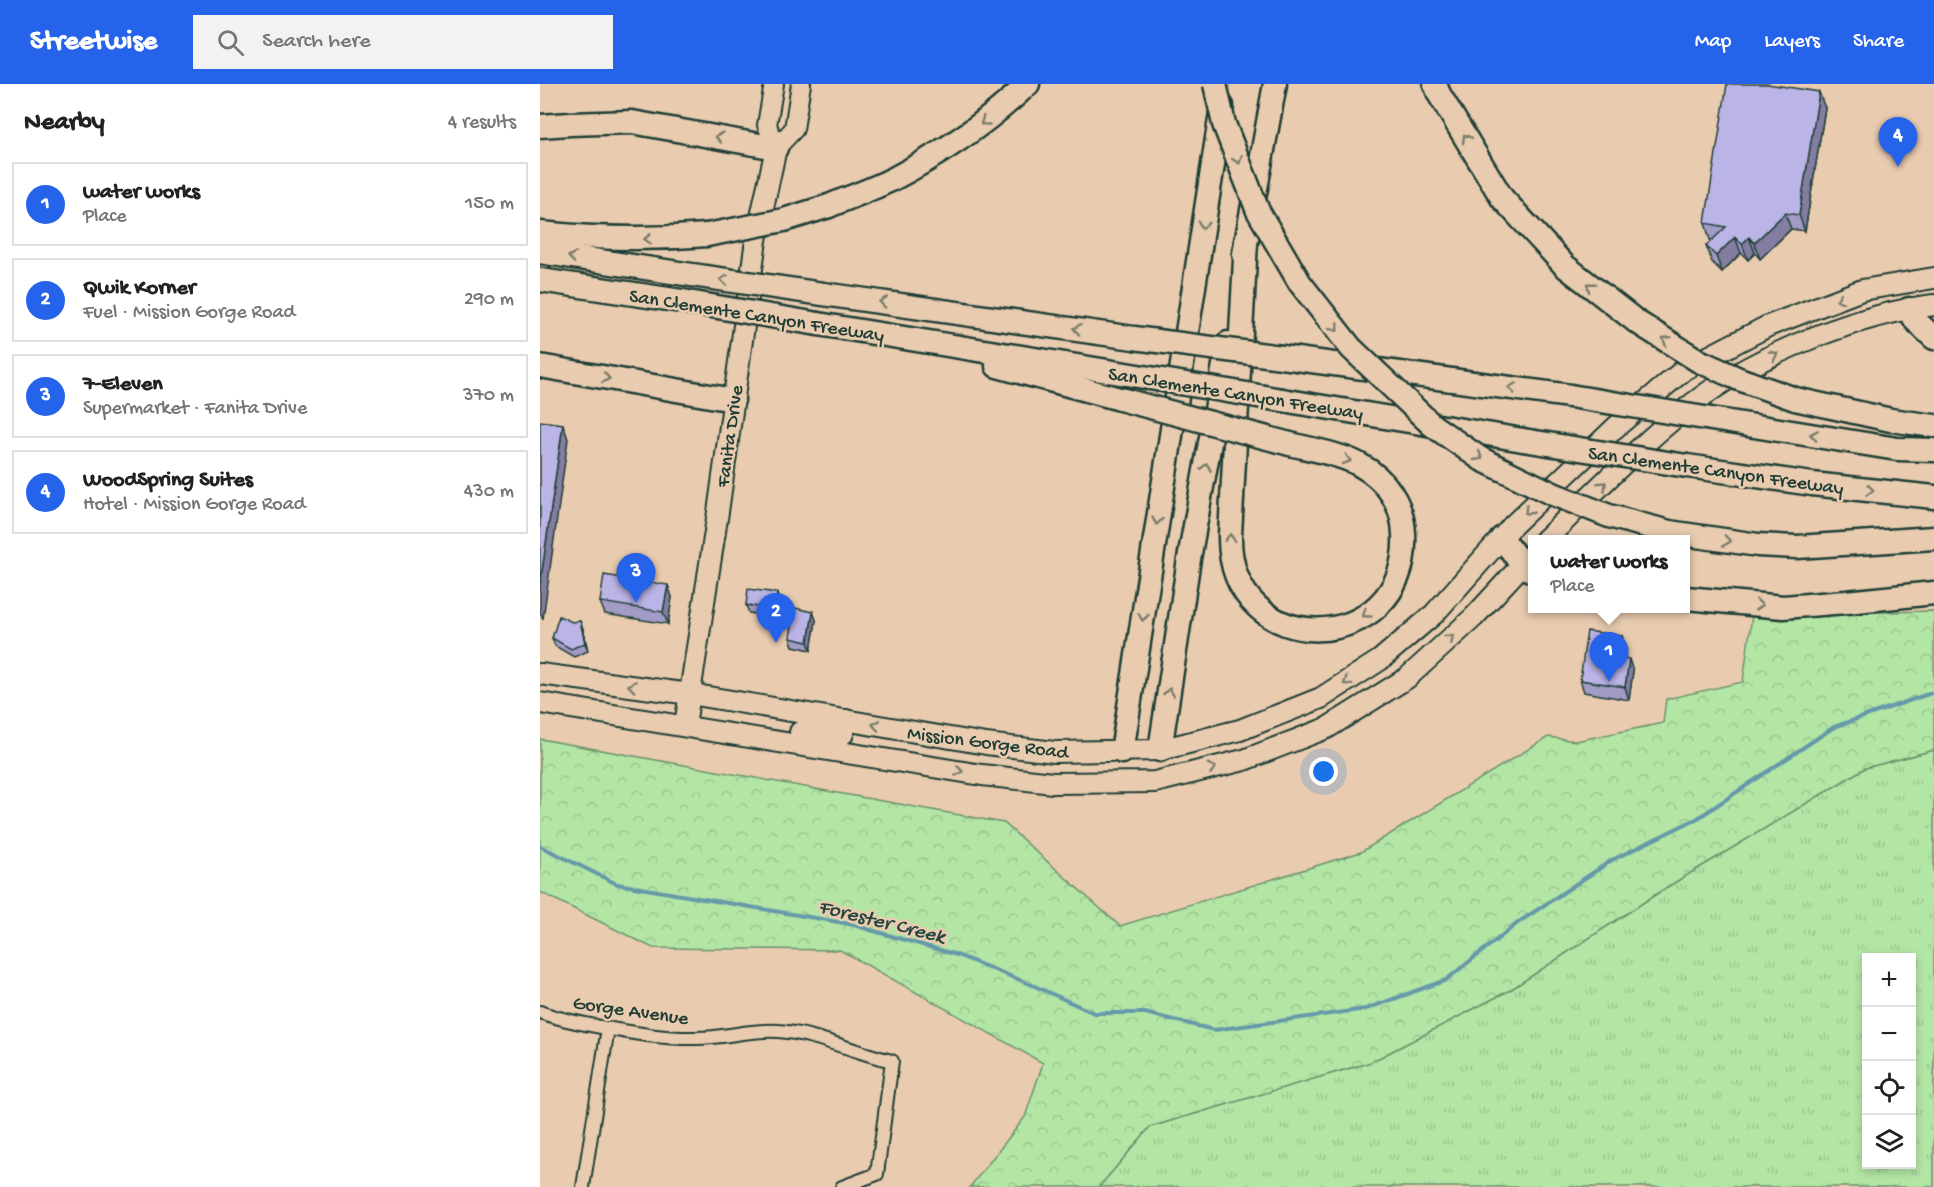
<!DOCTYPE html>
<html lang="en">
<head>
<meta charset="utf-8">
<style>
  body { margin:0; font-family:"Gochi Hand",sans-serif; background:#f2f2f2; color:#222 }
  .controls { position:absolute; right:18px; bottom:18px; display:grid; overflow:hidden; border-radius:0px; box-shadow:0 3px 9px #0003 }
  .controls button { width:54px; height:54px; display:grid; place-items:center; padding:0; border:0; border-bottom:2px solid #e0e0e0; background:#fff; color:#222; font:30px sans-serif }
  .you { position:absolute; left:784px; top:688px; width:21px; height:21px; margin:-15px; border:4px solid #fff; border-radius:50%; background:#1a73e8; box-shadow:0 0 0 9px #1a73e833 }
  .badge { display:grid; place-items:center; width:39px; height:39px; border-radius:50%; background:#2563eb; color:#fff; font-size:20px; font-weight:700 }
  .pin { position:absolute; translate:-50% -50px; filter:drop-shadow(0 2px 3px #0008) }
  .pin::after { content:''; position:absolute; top:32px; width:21px; height:18px; background:inherit; clip-path:polygon(0 0,100% 0,50% 100%) }
  .popup { position:absolute; left:988px; top:451px; width:162px; height:78px; box-sizing:border-box; display:grid; place-content:center; border-radius:0px; background:#fff; filter:drop-shadow(0 2px 4px #0005); font-size:20px; white-space:nowrap; color:#767676 }
  .popup b { font-size:22px; color:#222 }
  .popup::after { content:''; position:absolute; left:50%; top:100%; margin-left:-12px; border:12px solid transparent; border-top-color:#fff }
  .list { margin:0; padding:0; list-style:none }
  h2 { display:flex; justify-content:space-between; align-items:center; height:78px; margin:0; padding:0 24px; font-size:26px }
  h2 small { font-size:20px; font-weight:400; color:#767676 }
  .list li { display:grid; grid-template-columns:39px 1fr auto; gap:18px; align-items:center; box-sizing:border-box; height:84px; margin:0 12px 12px; padding:0 12px; border:2px solid #e0e0e0; border-radius:0px }
  .list b { display:block; font-size:22px; white-space:nowrap }
  .list p { margin:0; font-size:20px; white-space:nowrap; color:#767676 }
  .list em { font-size:20px; font-style:normal; color:#767676 }
  .icon { flex:none; width:33px; height:33px; fill:none; stroke:currentColor; stroke-width:2; stroke-linecap:round; stroke-linejoin:round }
  .map { position:relative; flex:none; width:1394px; height:1103px; overflow:hidden }
  header { display:flex; align-items:center; gap:36px; box-sizing:border-box; height:84px; padding:0 30px; background:#2563eb; color:#fff }
  header strong { font-size:28px }
  nav { display:flex; gap:33px; margin-inline-start:auto; font-size:21px }
  .search { width:420px; height:54px; background:#f2f2f2; display:flex; align-items:center; gap:15px; box-sizing:border-box; padding:0 21px; border-radius:0px; color:#767676; font-size:22px }
  main { display:flex }
  aside { flex:1; background:#fff }
  .map>svg:first-child { display:block }
  .grass { fill:url(#grass-tufts); stroke:#69916c; stroke-width:1.5; fill-rule:evenodd }
  .forest { fill:url(#forest-crowns); stroke:#69916c; stroke-width:1.5 }
  .lines { fill:none; stroke-linecap:round; stroke-linejoin:round }
  .stream { stroke:#6699a9; stroke-width:4 }
  .minor-casing { stroke:#1f3d34; stroke-width:16 }
  .secondary-casing { stroke:#1f3d34; stroke-width:22 }
  .primary-casing { stroke:#1f3d34; stroke-width:24 }
  .motorway-casing { stroke:#1f3d34; stroke-width:27 }
  .minor { stroke:#e9ccb0; stroke-width:12 }
  .secondary { stroke:#e9ccb0; stroke-width:18 }
  .primary { stroke:#e9ccb0; stroke-width:20 }
  .motorway { stroke:#e9ccb0; stroke-width:22 }
  .motorway-bridge-casing { stroke:#1f3d34; stroke-width:27; stroke-linecap:butt }
  .motorway-bridge { stroke:#e9ccb0; stroke-width:22 }
  .wall { fill:#a19bc6; stroke:#1f3d34; stroke-width:1.5 }
  .shaded-wall { fill:#837ea1; stroke:#1f3d34; stroke-width:1.5 }
  .building { fill:#bbb4e6; stroke:#1f3d34; stroke-width:1.5 }
  .oneway { stroke:#7a7d6c }
  .labels { text-anchor:middle; stroke-width:5; stroke-linejoin:round; paint-order:stroke }
  .street-label { font-size:20px; fill:#1f3d34; stroke:#e9ccb0 }
  .water-label { font-size:21px; font-style:italic; fill:#25453e; stroke:#e9ccb0 }
</style>
</head>
<body>
<header>
<strong>Streetwise</strong>
<div class="search"><svg class="icon" aria-label="search" viewBox="0 0 24 24"><circle cx="10" cy="10" r="6"/><path d="M15 15l6 6"/></svg>Search here</div>
<nav><a>Map</a><a>Layers</a><a>Share</a></nav>
</header>
<main>
<aside>
<h2>Nearby<small>4 results</small></h2>
<ul class="list">
<li><span class="badge">1</span><div><b>water works</b><p>Place</p></div><em>150 m</em></li>
<li><span class="badge">2</span><div><b>Qwik Korner</b><p>Fuel · Mission Gorge Road</p></div><em>290 m</em></li>
<li><span class="badge">3</span><div><b>7-Eleven</b><p>Supermarket · Fanita Drive</p></div><em>370 m</em></li>
<li><span class="badge">4</span><div><b>WoodSpring Suites</b><p>Hotel · Mission Gorge Road</p></div><em>430 m</em></li>
</ul>
</aside>
<div class="map">
<svg width="1394" height="1103" viewBox="0 0 1394 1103">
  <defs>
    <pattern id="grass-tufts" width="24" height="20" patternUnits="userSpaceOnUse" patternTransform="scale(1.5)"><rect width="24" height="20" fill="#b3e5a5"/><path d="M3 7l-1-3M5 7V3M7 7l1-3M15 17l-1-3M17 17v-4M19 17l1-3" fill="none" stroke="#9ac58f"/></pattern>
    <pattern id="forest-crowns" width="20" height="18" patternUnits="userSpaceOnUse" patternTransform="scale(1.5)"><rect width="20" height="18" fill="#b3e5a5"/><path d="M2 6a3 3 0 1 1 6 0M12 15a3 3 0 1 1 6 0" fill="none" stroke="#9ac58f"/></pattern>
  </defs>
  <rect width="100%" height="100%" fill="#e9ccb0"/>
  <filter id="ink" filterUnits="userSpaceOnUse"><feTurbulence type="fractalNoise" baseFrequency=".0167" numOctaves="2"/><feDisplacementMap in="SourceGraphic" scale="12" xChannelSelector="R" yChannelSelector="G"/><feConvolveMatrix kernelMatrix="1 2 1 2 8 2 1 2 1" color-interpolation-filters="sRGB"/></filter>
  <g filter="url(#ink)">
    <path class="grass" d="M1394,666V1103H559L610,1043L831,978L970,906L1124,805L1325,684ZM1326,874H1372V1080H1326Z"/>
    <polygon class="forest" points="1394,527 1394,666 1325,684 1124,805 970,906 831,978 610,1043 559,1103 430,1103 485,1033 503,979 300,866 113,864 0,808 0,655 464,739 580,842 821,768 1008,653 1036,657 1123,639 1126,615 1203,598 1212,531"/>
    <g class="lines">
      <polyline class="stream" points="0,762 77,800 310,840 417,871 490,900 554,929 605,929 674,946 826,925 906,896 979,838 1072,776 1158,734 1294,643 1394,608"/>
      <defs>
        <g id="minor">
          <path d="M0,928C23,937 47,940 71,945C99,950 128,955 157,954C184,954 211,945 238,947C274,949 316,969 352,977L337,1090L302,1103"/>
          <polyline points="43,1103 68,944"/>
        </g>
        <polyline id="secondary" points="234,0 227,41 236,64 254,45 261,0"/>
        <g id="primary">
          <path d="M1005,456C1057,406 1108,351 1167,309C1227,267 1321,230 1394,221"/>
          <polyline points="0,590 150,610 446,660 515,668 620,666 700,646 781,614 840,576 894,530 973,441 1076,343 1145,285 1228,242 1322,206 1394,194"/>
          <polyline points="0,619 442,691 513,699 615,698 704,676 787,644 867,594 934,533 992,470"/>
          <polyline points="145,641 178,428 216,156 236,64"/>
          <polyline points="260,648 300,652 303,650 306,636"/>
        </g>
        <g id="motorway">
          <polyline points="895,0 899,10 962,114 1025,182 1097,238"/>
          <polyline points="0,42 30,40 92,38 236,64"/>
          <path d="M289,122C310,113 333,105 353,95C403,69 448,38 488,0"/>
          <path d="M0,149C58,155 108,156 167,151"/>
          <path d="M706,157L690,451C688,580 870,574 864,450C863,420 846,395 820,381C804,371 770,365 750,360"/>
          <polyline points="0,168 152,191"/>
          <polyline points="704,170 735,0"/>
          <polyline points="0,196 148,218"/>
          <polyline points="283,210 594,254"/>
          <polyline points="1369,225 1376,237 1394,254"/>
          <polyline points="278,240 586,290"/>
          <polyline points="742,273 1030,312"/>
          <polyline points="0,282 193,316"/>
          <polyline points="457,282 580,315"/>
          <polyline points="1255,315 1351,336 1394,342"/>
          <polyline points="742,316 983,356"/>
          <polyline points="1171,335 1357,365 1394,366"/>
          <polyline points="1147,382 1272,400 1394,413"/>
          <polyline points="1129,448 1218,461 1257,463 1394,454"/>
          <polyline points="962,454 983,482 992,487"/>
          <polyline points="1146,514 1243,523 1306,518 1394,509"/>
          <polyline points="620,666 649,475 688,259"/>
          <polyline points="582,668 682,22"/>
        </g>
      </defs>
      <use href="#minor" class="minor-casing"/>
      <use href="#secondary" class="secondary-casing"/>
      <use href="#primary" class="primary-casing"/>
      <use href="#motorway" class="motorway-casing"/>
      <use href="#minor" class="minor"/>
      <use href="#secondary" class="secondary"/>
      <use href="#primary" class="primary"/>
      <use href="#motorway" class="motorway"/>
      <defs>
        <g id="motorway-bridge">
          <polyline points="675,0 684,40 718,127 760,199 811,264 892,341 941,375 1013,410 1069,432 1129,448"/>
          <polyline points="167,151 244,136 289,122"/>
          <polyline points="152,191 283,210"/>
          <polyline points="148,218 278,240"/>
          <polyline points="1097,238 1159,277 1199,295 1255,315"/>
          <polyline points="594,254 742,273"/>
          <polyline points="586,290 742,316"/>
          <polyline points="1030,312 1171,335"/>
          <polyline points="580,315 750,360"/>
          <polyline points="983,356 1147,382"/>
        </g>
      </defs>
      <use href="#motorway-bridge" class="motorway-bridge-casing"/>
      <use href="#motorway-bridge" class="motorway-bridge"/>
    </g>
    <g class="wall">
      <polygon points="1285,24 1265,147 1251,145 1220,175 1215,169 1208,176 1201,169 1182,188 1172,178 1166,162 1173,156 1170,156 1165,139"/>
      <polygon points="237,509 240,517 239,529 234,529 234,533 209,529 206,521"/>
      <polygon points="132,513 128,540 65,530 60,518"/>
      <polygon points="273,528 276,536 271,566 253,562 250,554"/>
      <polygon points="40,537 43,545 48,567 34,573 15,562 12,554 32,538"/>
      <polygon points="1082,552 1086,565 1085,574 1093,587 1089,616 1044,608 1040,596"/>
    </g>
    <g class="shaded-wall">
      <polygon points="1279,8 1285,24 1265,147 1259,131"/>
      <polygon points="1245,129 1251,145 1220,175 1214,159"/>
      <polygon points="1195,153 1201,169 1182,188 1176,172"/>
      <polygon points="1209,153 1215,169 1208,176 1202,160"/>
      <polygon points="23,340 28,355 3,535 0,527 0,501"/>
      <polygon points="128,501 132,513 128,540 123,528"/>
      <polygon points="237,509 240,517 239,529 236,521"/>
      <polygon points="231,520 234,529 234,533 231,525"/>
      <polygon points="273,528 276,536 271,566 268,558"/>
      <polygon points="40,537 43,545 48,567 45,559"/>
      <polygon points="1082,552 1086,565 1083,585 1078,573"/>
      <polygon points="1089,575 1093,587 1089,616 1085,603"/>
    </g>
    <g class="building">
      <polygon points="1187,0 1227,0 1279,8 1259,131 1245,129 1214,159 1209,153 1202,160 1195,153 1176,172 1166,162 1186,143 1165,139"/>
      <polygon points="0,337 23,340 0,501"/>
      <polygon points="64,491 128,501 123,528 60,518"/>
      <polygon points="208,505 237,509 236,521 231,520 231,525 206,521"/>
      <polygon points="255,524 273,528 268,558 250,554"/>
      <polygon points="19,532 32,538 40,537 45,559 31,565 12,554"/>
      <polygon points="1047,547 1082,552 1078,573 1089,575 1085,603 1040,596"/>
    </g>
    <defs><path id="oneway-chevron" d="M-2-3.5L2.5 0L-2 3.5" fill="none" stroke-width="1.6" stroke-linecap="round" stroke-linejoin="round" transform="scale(1.5)"/></defs>
    <g class="oneway">
      <use href="#oneway-chevron" transform="translate(444 38) rotate(144)"/>
      <use href="#oneway-chevron" transform="translate(179 53) rotate(-170)"/>
      <use href="#oneway-chevron" transform="translate(926 54) rotate(-121)"/>
      <use href="#oneway-chevron" transform="translate(698 76) rotate(69)"/>
      <use href="#oneway-chevron" transform="translate(663 141) rotate(99)"/>
      <use href="#oneway-chevron" transform="translate(108 155) rotate(180)"/>
      <use href="#oneway-chevron" transform="translate(32 173) rotate(-171)"/>
      <use href="#oneway-chevron" transform="translate(184 196) rotate(-172)"/>
      <use href="#oneway-chevron" transform="translate(1050 202) rotate(-142)"/>
      <use href="#oneway-chevron" transform="translate(1300 215) rotate(159)"/>
      <use href="#oneway-chevron" transform="translate(343 218) rotate(-172)"/>
      <use href="#oneway-chevron" transform="translate(795 244) rotate(52)"/>
      <use href="#oneway-chevron" transform="translate(537 245) rotate(-172)"/>
      <use href="#oneway-chevron" transform="translate(1126 256) rotate(-148)"/>
      <use href="#oneway-chevron" transform="translate(1234 271) rotate(-27)"/>
      <use href="#oneway-chevron" transform="translate(66 294) rotate(10)"/>
      <use href="#oneway-chevron" transform="translate(972 304) rotate(-172)"/>
      <use href="#oneway-chevron" transform="translate(1274 351) rotate(-171)"/>
      <use href="#oneway-chevron" transform="translate(939 373) rotate(31)"/>
      <use href="#oneway-chevron" transform="translate(807 376) rotate(16)"/>
      <use href="#oneway-chevron" transform="translate(666 383) rotate(-80)"/>
      <use href="#oneway-chevron" transform="translate(1063 401) rotate(-44)"/>
      <use href="#oneway-chevron" transform="translate(1330 406) rotate(6)"/>
      <use href="#oneway-chevron" transform="translate(988 427) rotate(136)"/>
      <use href="#oneway-chevron" transform="translate(617 437) rotate(99)"/>
      <use href="#oneway-chevron" transform="translate(690 454) rotate(-89)"/>
      <use href="#oneway-chevron" transform="translate(1187 457) rotate(8)"/>
      <use href="#oneway-chevron" transform="translate(1219 521) rotate(5)"/>
      <use href="#oneway-chevron" transform="translate(826 530) rotate(144)"/>
      <use href="#oneway-chevron" transform="translate(603 533) rotate(99)"/>
      <use href="#oneway-chevron" transform="translate(910 554) rotate(-43)"/>
      <use href="#oneway-chevron" transform="translate(807 598) rotate(147)"/>
      <use href="#oneway-chevron" transform="translate(92 602) rotate(-172)"/>
      <use href="#oneway-chevron" transform="translate(629 608) rotate(-81)"/>
      <use href="#oneway-chevron" transform="translate(336 641) rotate(-170)"/>
      <use href="#oneway-chevron" transform="translate(672 684) rotate(-14)"/>
      <use href="#oneway-chevron" transform="translate(419 687) rotate(9)"/>
    </g>
  </g>
  <g class="labels">
    <g class="street-label">
      <text transform="translate(217 230) rotate(9)" y="7">San Clemente Canyon Freeway</text>
      <text transform="translate(696 308) rotate(9)" y="7">San Clemente Canyon Freeway</text>
      <text transform="translate(188 352) rotate(-82)" y="7">Fanita Drive</text>
      <text transform="translate(1176 385) rotate(8)" y="7">San Clemente Canyon Freeway</text>
      <text transform="translate(448 657) rotate(7)" y="7">Mission Gorge Road</text>
      <text transform="translate(91 925) rotate(8)" y="7">Gorge Avenue</text>
    </g>
    <g class="water-label">
      <text transform="translate(342 836) rotate(14)" y="7">Forester Creek</text>
    </g>
  </g>
</svg>
<div class="controls">
<button>+</button>
<button>−</button>
<button><svg class="icon" aria-label="locate" viewBox="0 0 24 24"><circle cx="12" cy="12" r="6"/><path d="M12 2v4M12 18v4M2 12h4M18 12h4"/></svg></button>
<button><svg class="icon" aria-label="layers" viewBox="0 0 24 24"><path d="M12 4l9 5-9 5-9-5zM3 14l9 5 9-5"/></svg></button>
</div>
<div class="you"></div>
<div class="pin badge" style="left:1069px;top:598px">1</div>
<div class="popup"><b>water works</b>Place</div>
<div class="pin badge" style="left:236px;top:559px">2</div>
<div class="pin badge" style="left:96px;top:519px">3</div>
<div class="pin badge" style="left:1358px;top:83px">4</div>
</div>
</main>
</body>
</html>
